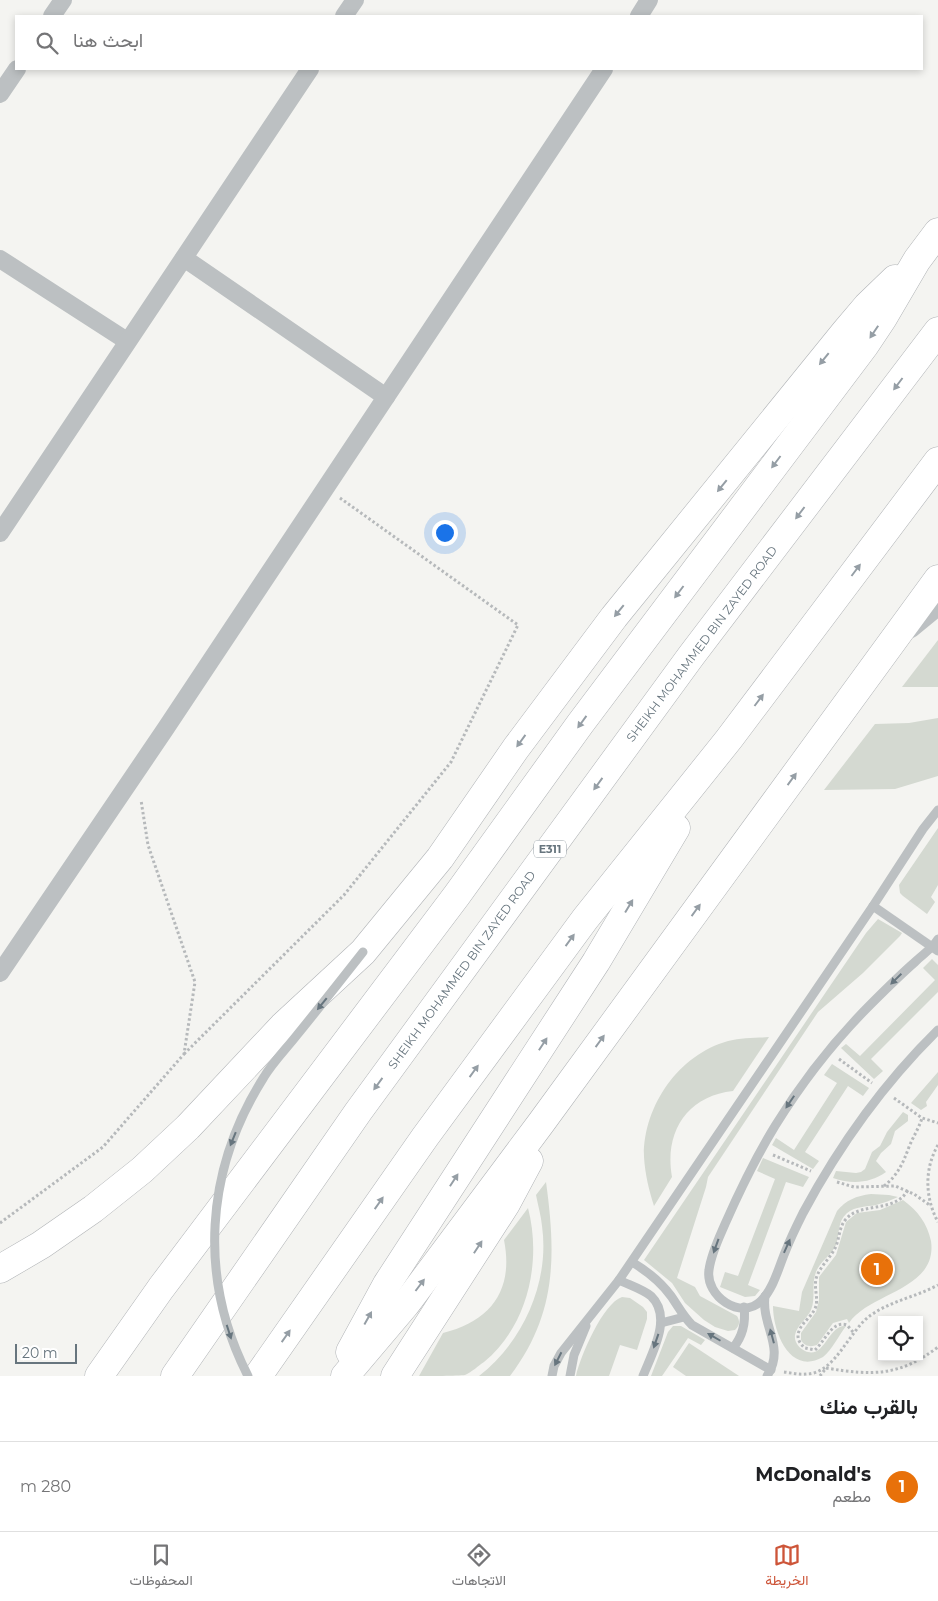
<!DOCTYPE html>
<html lang="ar">
<head>
<meta charset="utf-8">
<style>
  body { margin:0; font-family:Montserrat,Vazirmatn,sans-serif; background:#f2f2f2; color:#202124; direction:rtl }
  .controls { position:absolute; right:15px; bottom:15px; display:grid; overflow:hidden; border-radius:0px; box-shadow:0 2px 8px #0003 }
  .controls button { width:45px; height:45px; display:grid; place-items:center; padding:0; border:0; border-bottom:1px solid #e0e0e0; background:#fff; color:#202124; font:25px sans-serif }
  .scale { position:absolute; left:15px; bottom:12px; width:62px; box-sizing:border-box; padding-left:5px; border:2px solid #67757e; border-top:0; font-size:14px; line-height:18px; white-space:nowrap; color:#67757e; -webkit-text-stroke:4px #fff; paint-order:stroke }
  .you { position:absolute; left:444px; top:532px; width:18px; height:18px; margin:-12px; border:4px solid #fff; border-radius:50%; background:#1a73e8; box-shadow:0 0 0 8px #1a73e833 }
  .badge { display:grid; place-items:center; width:32px; height:32px; border-radius:50%; background:#cd5539; color:#fff; font-size:16px; font-weight:700 }
  .pin { position:absolute; translate:-50% -50%; border:2px solid #fff; box-shadow:0 1px 5px #0006 }
  .list { margin:0; padding:0; list-style:none }
  h2 { display:flex; justify-content:space-between; align-items:center; height:65px; margin:0; padding:0 20px; font-size:21px }
  h2 small { font-size:16px; font-weight:400; color:#757577 }
  .list li { display:grid; grid-template-columns:32px 1fr auto; gap:15px; align-items:center; box-sizing:border-box; height:90px; padding:0 20px; border-top:1px solid #e0e0e0 }
  .list b { display:block; font-size:19px; white-space:nowrap }
  .list p { margin:0; font-size:16px; white-space:nowrap; color:#757577 }
  .list em { font-size:16px; font-style:normal; color:#757577 }
  .icon { flex:none; width:28px; height:28px; fill:none; stroke:currentColor; stroke-width:2; stroke-linecap:round; stroke-linejoin:round }
  .map { position:relative; flex:none; width:938px; height:1376px; overflow:hidden; direction:ltr }
  .search { position:absolute; background:#fff; box-shadow:0 2px 8px #0003; left:15px; right:15px; top:15px; height:55px; display:flex; align-items:center; gap:12px; box-sizing:border-box; padding:0 18px; border-radius:0px; color:#757577; font-size:19px }
  .sheet { height:155px; background:#fff }
  nav { display:flex; justify-content:space-around; align-items:center; box-sizing:border-box; height:70px; border-top:1px solid #e0e0e0; background:#fff; font-size:14px; color:#757577 }
  nav a { display:grid; justify-items:center; gap:2px }
  nav .on { color:#cd5539 }
  .map>svg:first-child { display:block }
  .green { fill:#d4d9d1 }
  .lines { fill:none; stroke-linecap:round; stroke-linejoin:round }
  .motorway-casing { stroke:#b0b3b6; stroke-width:29 }
  .path { stroke:#b6b9bb; stroke-width:3; stroke-dasharray:2.5 2.5; stroke-linecap:butt }
  .service { stroke:#bcc0c2; stroke-width:9 }
  .minor { stroke:#bcc0c2; stroke-width:18 }
  .tertiary { stroke:#bcc0c2; stroke-width:21 }
  .motorway { stroke:#fff; stroke-width:28 }
  .service-bridge { stroke:#bcc0c2; stroke-width:9 }
  .oneway { fill:#959ea5 }
  .oneway2 { fill:#67757e }
  .labels { text-anchor:middle; stroke-width:5; stroke-linejoin:round; paint-order:stroke }
  .shield { fill:#fff; stroke:#959ea5; stroke-width:1 }
  .shield-label { font-size:11px; font-weight:bold; fill:#67757e }
  .street-label { font-size:12px; fill:#67757e; stroke:#fff }
</style>
</head>
<body>
<div class="map">
<svg width="938" height="1376" viewBox="0 0 938 1376">
  <rect width="100%" height="100%" fill="#f4f4f1"/>
  <g class="green">
    <polygon points="938,640 938,687 902,687"/>
    <polygon points="938,718 938,776 895,789 824,790 875,724 909,723"/>
    <polygon points="938,828 938,885 931,897 935,902 927,914 903,896 900,893 899,885"/>
    <path d="M878,919L902,933L900,936L863,973L818,1012L708,1177L706,1187L677,1278L695,1287L700,1296L737,1316C740,1321 740,1325 735,1330L728,1331L715,1327L704,1320L685,1303L672,1283L644,1260L866,933Z"/>
    <polygon points="932,959 938,965 938,992 871,1059 883,1071 874,1079 841,1048 846,1044 860,1056 935,980 923,968"/>
    <path d="M769,1037L733,1091C687,1096 664,1132 672,1177L654,1206C649,1190 645,1174 644,1157C643,1107 678,1055 728,1041C741,1038 755,1038 769,1037Z"/>
    <polygon points="832,1064 869,1088 863,1096 848,1086 805,1152 819,1161 813,1169 772,1145 776,1138 794,1150 837,1083 824,1075"/>
    <polygon points="938,1072 938,1085 926,1102 927,1106 921,1110 911,1103"/>
    <path d="M903,1112L908,1115V1121L895,1131L891,1144L881,1153L876,1161L886,1172C869,1184 851,1184 833,1178L836,1171L856,1173L861,1172L865,1169L872,1152L880,1146L887,1132Z"/>
    <polygon points="763,1158 809,1177 803,1187 786,1182 748,1285 760,1290 755,1296 745,1297 720,1287 725,1272 738,1276 775,1179 757,1171"/>
    <path d="M546,1182C556,1255 557,1314 510,1376H479C523,1342 550,1282 542,1226C541,1216 538,1205 536,1195Z"/>
    <path d="M871,1194L889,1195L898,1197C891,1200 884,1203 876,1205C866,1207 856,1206 847,1213C837,1222 840,1233 836,1245C831,1256 820,1261 816,1272C811,1284 816,1298 811,1310C807,1319 797,1325 795,1335C794,1342 799,1348 805,1351C825,1360 828,1324 846,1326C839,1335 832,1350 823,1357C790,1376 773,1332 773,1306L799,1311L802,1292L837,1211C846,1200 856,1196 871,1194Z"/>
    <path d="M903,1200C918,1211 927,1223 931,1241C938,1290 870,1292 849,1323L847,1319L833,1323L817,1345C811,1347 805,1347 801,1340V1333L816,1312L819,1300V1277L836,1255L846,1222L857,1213L880,1210Z"/>
    <path d="M528,1208C542,1261 528,1326 484,1362C478,1366 472,1372 465,1375C457,1376 429,1376 419,1376L443,1333C491,1321 514,1290 504,1240Z"/>
    <path d="M622,1297L630,1298L643,1307L647,1312V1319L637,1350L620,1345L609,1376H576C580,1357 603,1303 622,1297Z"/>
    <polygon points="673,1326 681,1326 705,1340 701,1345 688,1338 662,1376 651,1376 668,1332"/>
    <polygon points="689,1343 739,1376 686,1376 673,1367"/>
  </g>
  <g class="lines">
    <defs>
      <g id="motorway">
        <polyline points="0,1269 41,1245 93,1209 142,1170 188,1127 283,1026 363,952 440,858 516,748 614,617 845,332 867,306 895,279"/>
        <polyline points="350,1352 387,1284 596,962 676,828"/>
        <polyline points="99,1376 161,1288 457,895 580,724 865,345 883,318 917,260 938,232"/>
        <polyline points="175,1376 358,1112 691,656 938,331"/>
        <polyline points="258,1376 425,1137 585,919 729,739 938,461"/>
        <polyline points="345,1376 406,1304 541,1123 938,579"/>
        <polyline points="395,1376 506,1204 529,1161"/>
      </g>
    </defs>
    <use href="#motorway" class="motorway-casing"/>
    <g class="path">
      <polyline points="184,1054 344,895 451,762 518,625 340,498"/>
      <polyline points="839,1059 872,1083"/>
      <polyline points="894,1098 922,1118 938,1123"/>
      <path d="M938,1145C924,1169 925,1198 938,1222"/>
      <polyline points="773,1155 811,1171"/>
      <polyline points="837,1182 854,1187 895,1186 914,1194 931,1206"/>
      <path d="M884,1186C898,1175 903,1163 909,1147C913,1137 919,1128 922,1118"/>
      <polyline points="0,1223 103,1147 184,1054 195,982 148,845 141,800"/>
      <path d="M853,1332L847,1325C832,1320 825,1341 815,1350L805,1348C800,1344 796,1338 799,1331C802,1322 813,1316 816,1306C818,1297 814,1288 816,1279C819,1267 831,1258 836,1246C840,1236 839,1226 847,1218C863,1202 895,1213 908,1190"/>
      <path d="M784,1372C792,1373 800,1375 807,1374C836,1373 849,1330 871,1315C893,1300 916,1297 938,1285"/>
      <path d="M820,1376L826,1368C873,1376 900,1376 938,1347"/>
    </g>
    <g class="service">
      <polyline points="873,906 938,951"/>
      <path d="M938,939C932,949 923,954 915,962C900,975 885,990 871,1004C834,1041 802,1082 775,1126C756,1157 740,1190 725,1224C719,1238 711,1254 709,1270C705,1296 741,1321 761,1301C774,1288 779,1266 786,1250C791,1237 797,1225 803,1213C839,1146 883,1084 938,1030"/>
      <path d="M632,1262C647,1271 660,1281 671,1296C678,1306 683,1316 692,1325L771,1370"/>
      <path d="M619,1280C629,1285 642,1289 651,1296C673,1317 652,1353 643,1376"/>
      <path d="M765,1296C761,1326 786,1347 767,1376"/>
      <polyline points="661,1323 684,1317"/>
      <path d="M733,1348C743,1336 746,1323 744,1307"/>
      <polyline points="552,1376 554,1366 561,1353 619,1280 873,906 923,829 938,810"/>
      <polyline points="570,1376 574,1355 586,1326"/>
    </g>
    <g class="minor">
      <polyline points="52,16 63,0"/>
      <polyline points="344,16 355,0"/>
      <polyline points="639,16 649,0"/>
      <polyline points="0,94 17,69"/>
      <polyline points="184,258 386,397"/>
      <polyline points="0,259 127,341"/>
      <polyline points="0,533 310,69"/>
      <polyline points="0,973 166,728 604,69"/>
    </g>
    <polyline class="tertiary" points="910,628 938,605"/>
    <use href="#motorway" class="motorway"/>
    <path class="service-bridge" d="M248,1376C198,1278 205,1170 264,1077C273,1062 286,1049 297,1035C319,1008 341,980 363,952"/>
  </g>
  <defs><path id="oneway-solid" d="M-6-.8H1V-3.2L6.5 0L1 3.2V.8H-6Z" transform="scale(1.25)"/></defs>
  <g class="oneway">
    <use href="#oneway-solid" transform="translate(874 332) rotate(124)"/>
    <use href="#oneway-solid" transform="translate(824 359) rotate(129)"/>
    <use href="#oneway-solid" transform="translate(898 384) rotate(127)"/>
    <use href="#oneway-solid" transform="translate(776 462) rotate(127)"/>
    <use href="#oneway-solid" transform="translate(722 486) rotate(129)"/>
    <use href="#oneway-solid" transform="translate(800 513) rotate(127)"/>
    <use href="#oneway-solid" transform="translate(856 570) rotate(-53)"/>
    <use href="#oneway-solid" transform="translate(679 592) rotate(127)"/>
    <use href="#oneway-solid" transform="translate(619 611) rotate(129)"/>
    <use href="#oneway-solid" transform="translate(759 700) rotate(-53)"/>
    <use href="#oneway-solid" transform="translate(582 722) rotate(126)"/>
    <use href="#oneway-solid" transform="translate(521 741) rotate(126)"/>
    <use href="#oneway-solid" transform="translate(792 779) rotate(-54)"/>
    <use href="#oneway-solid" transform="translate(598 784) rotate(126)"/>
    <use href="#oneway-solid" transform="translate(629 906) rotate(-59)"/>
    <use href="#oneway-solid" transform="translate(696 910) rotate(-54)"/>
    <use href="#oneway-solid" transform="translate(570 940) rotate(-54)"/>
    <use href="#oneway-solid" transform="translate(600 1041) rotate(-54)"/>
    <use href="#oneway-solid" transform="translate(543 1044) rotate(-57)"/>
    <use href="#oneway-solid" transform="translate(474 1071) rotate(-54)"/>
    <use href="#oneway-solid" transform="translate(378 1084) rotate(126)"/>
    <use href="#oneway-solid" transform="translate(454 1180) rotate(-57)"/>
    <use href="#oneway-solid" transform="translate(379 1203) rotate(-55)"/>
    <use href="#oneway-solid" transform="translate(478 1247) rotate(-57)"/>
    <use href="#oneway-solid" transform="translate(420 1285) rotate(-53)"/>
    <use href="#oneway-solid" transform="translate(368 1318) rotate(-61)"/>
    <use href="#oneway-solid" transform="translate(286 1336) rotate(-55)"/>
  </g>
  <g class="oneway2">
    <use href="#oneway-solid" transform="translate(896 979) rotate(136)"/>
    <use href="#oneway-solid" transform="translate(322 1004) rotate(129)"/>
    <use href="#oneway-solid" transform="translate(790 1102) rotate(124)"/>
    <use href="#oneway-solid" transform="translate(233 1139) rotate(112)"/>
    <use href="#oneway-solid" transform="translate(716 1246) rotate(110)"/>
    <use href="#oneway-solid" transform="translate(787 1246) rotate(-66)"/>
    <use href="#oneway-solid" transform="translate(229 1332) rotate(72)"/>
    <use href="#oneway-solid" transform="translate(772 1336) rotate(-105)"/>
    <use href="#oneway-solid" transform="translate(714 1337) rotate(-150)"/>
    <use href="#oneway-solid" transform="translate(656 1341) rotate(109)"/>
    <use href="#oneway-solid" transform="translate(558 1359) rotate(117)"/>
  </g>
  <g class="labels">
    <rect class="shield" x="534" y="840.5" width="32" height="17" rx="4"/>
    <g class="shield-label">
      <text x="550" y="853">E311</text>
    </g>
    <g class="street-label">
      <text transform="translate(702 644) rotate(-53)" y="4">SHEIKH MOHAMMED BIN ZAYED ROAD</text>
      <text transform="translate(462 970) rotate(-54)" y="4">SHEIKH MOHAMMED BIN ZAYED ROAD</text>
    </g>
  </g>
</svg>
<div class="controls">
<button><svg class="icon" aria-label="locate" viewBox="0 0 24 24"><circle cx="12" cy="12" r="6"/><path d="M12 2v4M12 18v4M2 12h4M18 12h4"/></svg></button>
</div>
<div class="scale">20 m</div>
<div class="you"></div>
<div class="pin badge" style="left:877px;top:1269px;background:#e8710a">1</div>
<div class="search"><svg class="icon" aria-label="search" viewBox="0 0 24 24"><circle cx="10" cy="10" r="6"/><path d="M15 15l6 6"/></svg>ابحث هنا</div>
</div>
<section class="sheet">
<h2>بالقرب منك<small></small></h2>
<ul class="list">
<li><span class="badge" style="background:#e8710a">1</span><div><b>McDonald's</b><p>مطعم</p></div><em>280 m</em></li>
</ul>
</section>
<nav>
<a class="on"><svg class="icon" aria-label="map" viewBox="0 0 24 24"><path d="M3 6l6-2 6 2 6-2v14l-6 2-6-2-6 2zM9 4v14M15 6v14"/></svg>الخريطة</a>
<a><svg class="icon" aria-label="directions" viewBox="0 0 24 24"><path d="M12 3l9 9-9 9-9-9zM9 14v-3h6M13 9l2 2-2 2"/></svg>الاتجاهات</a>
<a><svg class="icon" aria-label="saved" viewBox="0 0 24 24"><path d="M7 4h10v16l-5-4-5 4z"/></svg>المحفوظات</a>
</nav>
</body>
</html>
